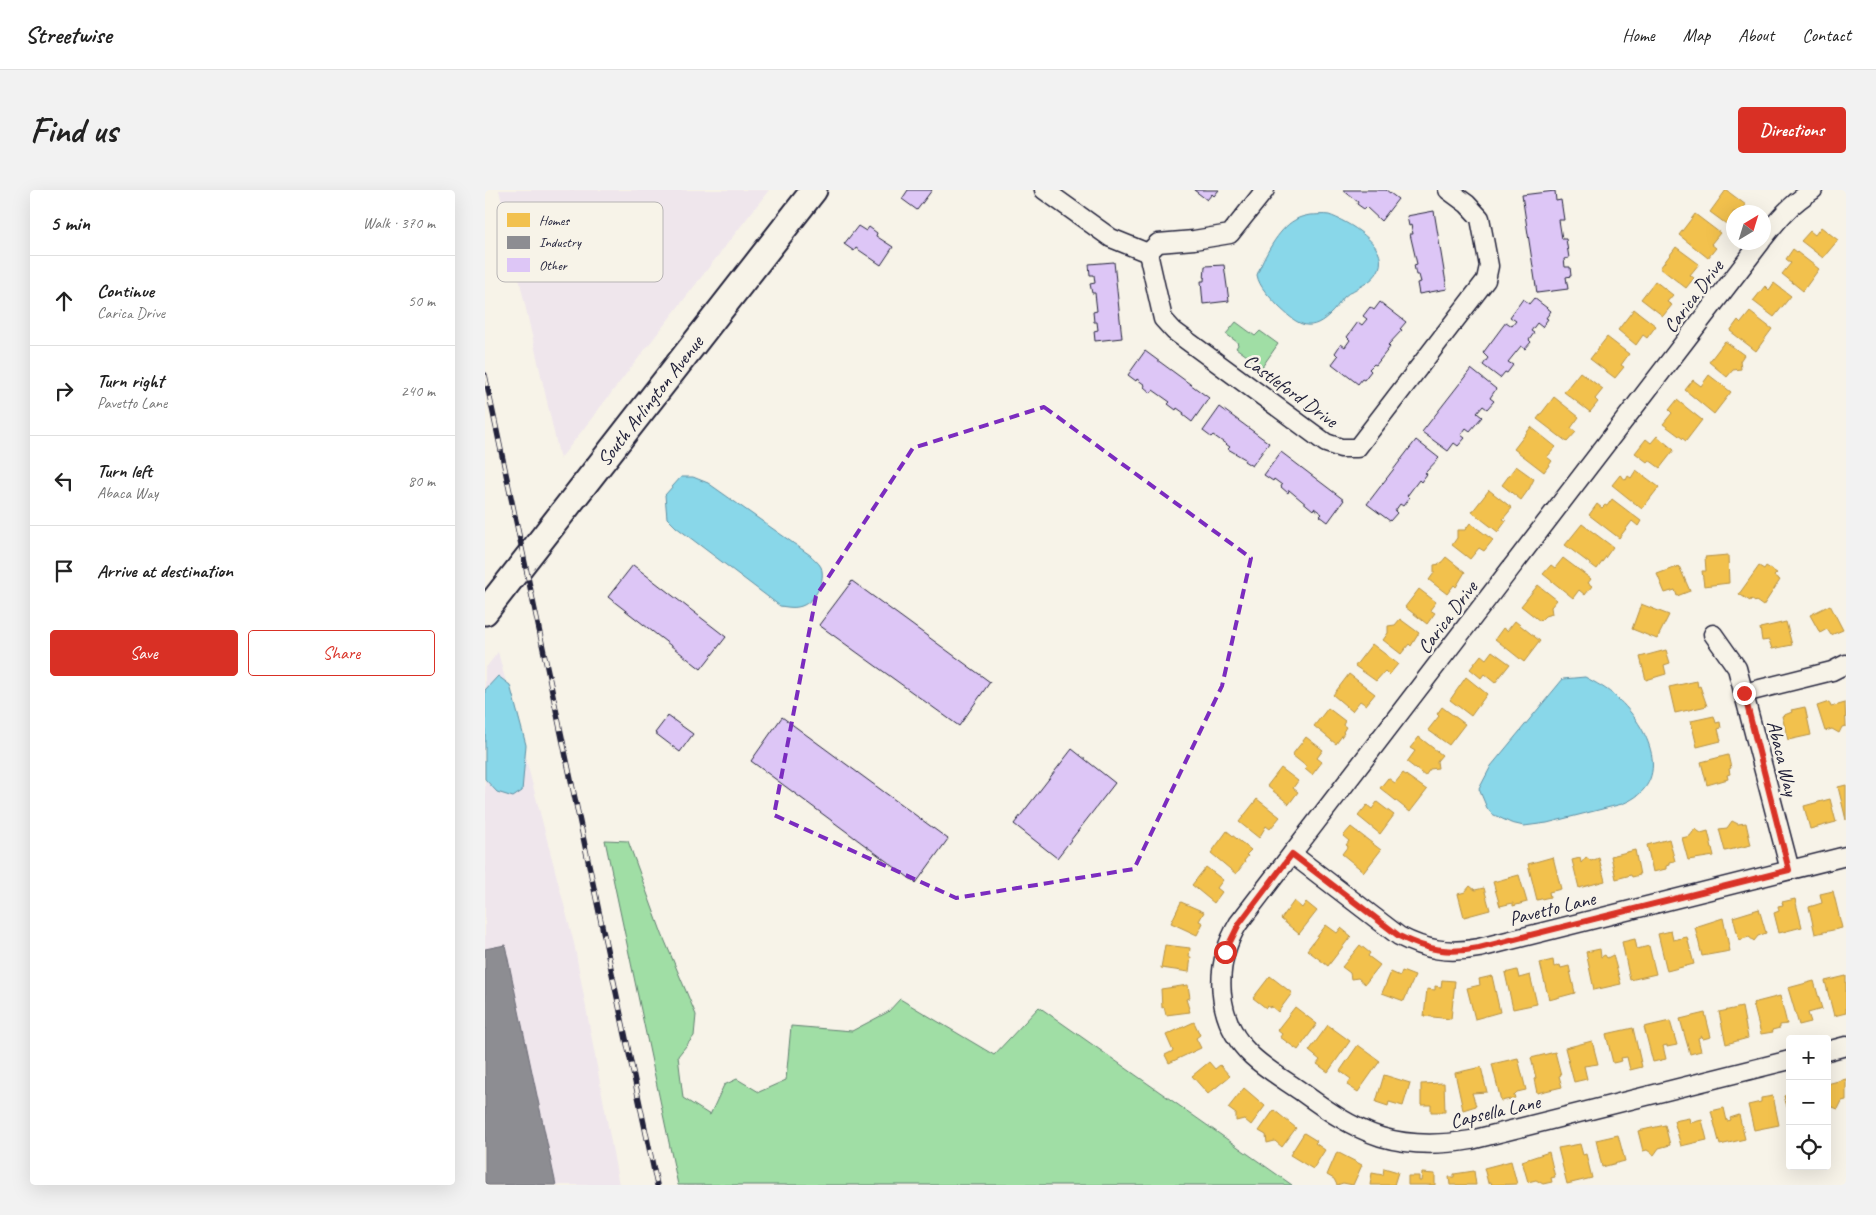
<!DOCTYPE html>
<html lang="en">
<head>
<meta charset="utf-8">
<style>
  body { margin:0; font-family:Caveat,sans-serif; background:#f2f2f2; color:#222 }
  .controls { position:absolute; right:15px; bottom:15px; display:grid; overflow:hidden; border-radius:5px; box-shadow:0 5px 20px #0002 }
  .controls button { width:45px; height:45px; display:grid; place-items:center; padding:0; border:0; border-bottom:1px solid #e0e0e0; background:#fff; color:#222; font:25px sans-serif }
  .compass { position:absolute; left:1241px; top:15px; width:45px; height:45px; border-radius:50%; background:#fff; box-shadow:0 5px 20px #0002; rotate:38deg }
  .stop { position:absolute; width:15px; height:15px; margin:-11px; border:4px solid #d93025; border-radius:50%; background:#fff }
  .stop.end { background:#d93025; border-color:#fff; box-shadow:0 1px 5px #0008 }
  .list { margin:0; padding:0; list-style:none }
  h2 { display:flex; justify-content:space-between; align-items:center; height:65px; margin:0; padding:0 20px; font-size:21px }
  h2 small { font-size:16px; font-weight:400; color:#767676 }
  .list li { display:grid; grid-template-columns:32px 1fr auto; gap:15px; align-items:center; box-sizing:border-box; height:90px; padding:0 20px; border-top:1px solid #e0e0e0 }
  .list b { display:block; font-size:19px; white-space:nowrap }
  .list p { margin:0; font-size:16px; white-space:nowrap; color:#767676 }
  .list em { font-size:16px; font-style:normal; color:#767676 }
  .actions { display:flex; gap:10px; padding:15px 20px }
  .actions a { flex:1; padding:11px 0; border:1px solid #d93025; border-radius:5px; text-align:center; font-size:18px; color:#d93025 }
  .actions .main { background:#d93025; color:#fff }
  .icon { flex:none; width:28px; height:28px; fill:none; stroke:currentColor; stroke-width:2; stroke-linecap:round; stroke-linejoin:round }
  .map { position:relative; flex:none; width:1361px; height:995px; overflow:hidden; border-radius:5px }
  header { display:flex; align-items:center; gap:30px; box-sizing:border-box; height:70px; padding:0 25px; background:#fff; border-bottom:1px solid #e0e0e0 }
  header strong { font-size:24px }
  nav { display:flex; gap:28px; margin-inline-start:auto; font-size:18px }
  .intro { display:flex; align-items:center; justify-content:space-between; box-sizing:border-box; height:120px; padding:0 30px }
  h1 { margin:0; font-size:35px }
  .button { padding:12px 22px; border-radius:5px; background:#d93025; color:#fff; font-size:18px; font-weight:700 }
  main { display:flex; gap:30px; padding:0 30px }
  aside { flex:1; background:#fff; border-radius:5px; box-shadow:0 5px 20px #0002 }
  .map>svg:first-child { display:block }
  .built { fill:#efe6ec }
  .green { fill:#a0dea5; stroke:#618070 }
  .water { fill:#89d7e9; stroke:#608fa3 }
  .homes { fill:#f2c14e; stroke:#b49148 }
  .industry { fill:#8d8d92; stroke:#6d6d78 }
  .building { fill:#ddc6f6; stroke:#22223b }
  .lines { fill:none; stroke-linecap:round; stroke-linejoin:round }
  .street-casing { stroke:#22223b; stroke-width:21 }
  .secondary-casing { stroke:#22223b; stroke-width:29 }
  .street { stroke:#f7f3e8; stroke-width:18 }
  .secondary { stroke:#f7f3e8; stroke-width:25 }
  .rail-casing { stroke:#22223b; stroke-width:5.5 }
  .rail { stroke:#f7f3e8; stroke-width:4; stroke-dasharray:11; stroke-linecap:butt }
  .route { stroke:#d93025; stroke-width:6 }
  .marked { fill:none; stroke:#7b2cbf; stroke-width:4; stroke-dasharray:10 6; stroke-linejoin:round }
  .labels { text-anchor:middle; stroke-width:5; stroke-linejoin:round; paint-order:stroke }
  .street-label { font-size:20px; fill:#22223b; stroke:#f7f3e8 }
  .key { fill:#f7f3e8; stroke:#b7b4b4; stroke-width:1 }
  .key-label { font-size:14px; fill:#22223b }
</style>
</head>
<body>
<header>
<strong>Streetwise</strong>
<nav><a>Home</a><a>Map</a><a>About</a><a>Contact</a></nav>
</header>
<div class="intro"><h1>Find us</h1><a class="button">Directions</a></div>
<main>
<aside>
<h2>5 min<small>Walk · 370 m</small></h2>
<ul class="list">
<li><svg class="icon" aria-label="ahead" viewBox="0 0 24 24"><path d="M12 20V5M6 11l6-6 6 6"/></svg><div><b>Continue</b><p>Carica Drive</p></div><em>50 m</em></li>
<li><svg class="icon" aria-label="right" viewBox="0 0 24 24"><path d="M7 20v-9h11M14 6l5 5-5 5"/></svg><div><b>Turn right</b><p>Pavetto Lane</p></div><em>240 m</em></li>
<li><svg class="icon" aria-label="left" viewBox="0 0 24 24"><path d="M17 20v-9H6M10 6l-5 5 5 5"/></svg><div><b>Turn left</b><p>Abaca Way</p></div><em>80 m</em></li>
<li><svg class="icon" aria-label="arrive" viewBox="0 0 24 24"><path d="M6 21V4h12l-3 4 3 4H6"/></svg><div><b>Arrive at destination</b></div></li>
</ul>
<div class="actions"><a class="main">Save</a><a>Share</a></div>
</aside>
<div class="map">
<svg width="1361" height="995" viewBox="0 0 1361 995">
  <rect width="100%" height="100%" fill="#f7f3e8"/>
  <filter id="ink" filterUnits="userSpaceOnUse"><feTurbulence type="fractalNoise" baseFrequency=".02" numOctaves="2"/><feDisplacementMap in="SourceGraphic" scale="10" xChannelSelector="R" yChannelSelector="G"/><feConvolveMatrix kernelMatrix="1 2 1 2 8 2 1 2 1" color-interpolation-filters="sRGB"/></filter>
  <g filter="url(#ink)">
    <g class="built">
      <polygon points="14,0 284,0 75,269"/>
      <polygon points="13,462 89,753 134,995 0,995 0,479"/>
    </g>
    <g class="green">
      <polygon points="751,132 770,146 775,141 793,154 777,177 751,158 753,155 752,152 741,144"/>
      <polygon points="120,650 143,651 177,744 211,825 209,846 193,866 198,908 225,925 239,895 252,889 274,902 301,890 306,836 367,841 403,822 415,809 509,865 554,817 807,995 193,995"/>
    </g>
    <g class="water">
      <path d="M825,25C831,25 838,24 844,25C862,31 904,55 894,79C888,94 870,97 859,107C854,113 850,120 844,125C823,145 810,132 793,116C785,107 774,97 772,85C779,67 793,39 810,30C814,27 820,26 825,25Z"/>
      <path d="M196,287H208L223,293L325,365C328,368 334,373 336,377C341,390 331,409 319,415C311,419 303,417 295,416L191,337L182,328L180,305Z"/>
      <polygon points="13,486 25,495 41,555 37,601 28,607 12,602 0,589 0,500"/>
      <path d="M1100,487C1111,493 1123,499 1132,508C1163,536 1191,593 1137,614L1062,633L1039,636L1026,633L1007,624L1002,618L994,599L1006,576L1078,489Z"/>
    </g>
    <g class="homes">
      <polygon points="1241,0 1261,15 1254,22 1248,22 1248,30 1244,36 1225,22"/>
      <polygon points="1210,24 1235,43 1226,54 1231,58 1223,68 1194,45"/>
      <polygon points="1336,37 1353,50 1338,68 1316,51 1325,41 1330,45"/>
      <polygon points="1191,57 1214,74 1205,85 1209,88 1201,98 1175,78"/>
      <polygon points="1308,59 1334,79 1318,101 1297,84 1306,73 1301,69"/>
      <polygon points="1170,91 1188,105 1182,112 1187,115 1178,126 1156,109"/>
      <polygon points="1289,93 1306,106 1289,127 1268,111 1280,96 1284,100"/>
      <polygon points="1149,119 1171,136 1162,148 1158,145 1151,155 1133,140"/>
      <polygon points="1265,122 1287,139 1271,161 1245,141 1253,130 1256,133"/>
      <polygon points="1122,147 1144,164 1136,175 1139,177 1130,188 1105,169"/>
      <polygon points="1240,151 1259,165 1255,171 1256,179 1248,180 1242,187 1224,172"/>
      <polygon points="1095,182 1118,199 1110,209 1113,212 1105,222 1079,202"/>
      <polygon points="1224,185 1246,202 1229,224 1200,200 1208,190 1216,196"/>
      <polygon points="1069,207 1094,227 1086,238 1091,242 1082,252 1052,229"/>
      <polygon points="1192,210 1217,230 1201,251 1178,234 1187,223 1184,220"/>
      <polygon points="1046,237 1071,257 1062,267 1067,271 1059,282 1029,259"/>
      <polygon points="1172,246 1189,260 1175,278 1164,270 1162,272 1150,263 1161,249 1166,253"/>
      <polygon points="1031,276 1049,289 1044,299 1036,310 1017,295"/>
      <polygon points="1151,280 1174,297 1157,319 1127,295 1135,285 1141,290 1143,286 1146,288"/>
      <polygon points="1004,300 1027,318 1018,329 1021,331 1013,342 987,322"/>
      <polygon points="1127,309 1156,331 1153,336 1147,331 1134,348 1104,325 1112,314 1117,318 1120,315 1122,316"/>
      <polygon points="985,333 1008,350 999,361 994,358 985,369 967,355 972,348 972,340 980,340"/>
      <polygon points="1097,334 1128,357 1112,379 1080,355"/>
      <polygon points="1243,365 1244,393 1219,396 1217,381 1221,381 1220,367"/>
      <polygon points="961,367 980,382 971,397 969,395 962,404 944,390 949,383 949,375 955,374"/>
      <polygon points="1078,368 1106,389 1103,393 1107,396 1100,405 1094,400 1088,408 1058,384 1066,375 1070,378"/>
      <polygon points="1194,376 1205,401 1192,406 1190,400 1180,403 1172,384"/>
      <polygon points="1274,376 1279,379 1281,376 1292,383 1289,386 1295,390 1278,416 1271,411 1270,412 1266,409 1265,411 1254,404"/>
      <polygon points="1053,395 1072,410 1066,417 1067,424 1060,426 1055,431 1036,416"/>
      <polygon points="934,399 951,412 945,420 950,423 942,434 920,417"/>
      <polygon points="1156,414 1184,425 1172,449 1147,439"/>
      <polygon points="1345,415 1358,440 1346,445 1342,439 1335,443 1325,425"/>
      <polygon points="915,429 934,443 926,456 924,454 916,464 898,450 903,443 903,436 910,435"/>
      <polygon points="1030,431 1055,451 1039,472 1010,449 1018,438 1022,441"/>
      <polygon points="1301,432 1307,455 1287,459 1284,450 1277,451 1275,438"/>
      <polygon points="887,454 913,474 904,485 900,481 891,491 870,476"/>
      <polygon points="1181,460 1185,473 1179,475 1181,484 1161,490 1155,467"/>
      <polygon points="1007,461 1025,474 1010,493 999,484 996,488 985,479 996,465 1001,469"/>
      <polygon points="864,484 890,504 881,515 875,511 867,521 848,505"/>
      <polygon points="981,487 1002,504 986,526 965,510"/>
      <polygon points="1212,491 1213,497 1215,496 1222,516 1190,523 1184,497"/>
      <polygon points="1344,512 1346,517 1360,513 1361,536 1357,537 1354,543 1347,539 1340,541 1332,516"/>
      <polygon points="957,517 980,534 964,555 943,540 954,526 952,524"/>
      <polygon points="1320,517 1326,545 1303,550 1297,526 1307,522 1306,520"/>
      <polygon points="843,518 860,531 858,535 861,537 858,542 859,543 851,554 829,536"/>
      <polygon points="1229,526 1231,533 1235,532 1236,538 1233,539 1236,551 1212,557 1206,531"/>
      <polygon points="821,547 838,560 832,568 837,572 827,585 820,579 822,577 807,565"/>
      <polygon points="934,547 957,565 952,571 953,578 945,579 940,586 922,572 930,561 925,558"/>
      <polygon points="1243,565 1246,578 1244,579 1245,584 1242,585 1243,589 1222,595 1216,572"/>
      <polygon points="796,578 813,591 808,598 813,602 804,614 782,596"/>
      <polygon points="918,583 942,600 925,622 895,598 903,588 910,593"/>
      <polygon points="1361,595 1361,630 1353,597"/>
      <polygon points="772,609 795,627 785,639 781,636 774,648 754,632"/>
      <polygon points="1345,609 1351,632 1325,639 1319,616"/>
      <polygon points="892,612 909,625 895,644 873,626 882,615 887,619"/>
      <polygon points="1247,631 1253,634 1261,633 1266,655 1240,661 1234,639 1242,638"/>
      <polygon points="866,637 896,660 879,682 857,664 863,656 861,655 864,651 858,646"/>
      <polygon points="1210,639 1216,643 1223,641 1229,666 1203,670 1197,648 1205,646"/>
      <polygon points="742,641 766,660 761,665 763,666 759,671 760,672 751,684 726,663"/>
      <polygon points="1184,649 1190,671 1184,672 1184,675 1181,676 1181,679 1168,682 1162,655"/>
      <polygon points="1150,660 1155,685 1147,687 1146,685 1131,689 1126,666"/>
      <polygon points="1068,667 1076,699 1064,702 1065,707 1052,710 1043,674"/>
      <polygon points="1101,667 1106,671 1114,668 1120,691 1094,698 1087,670 1095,668 1096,673"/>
      <polygon points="721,677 738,690 732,698 737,702 729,713 707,695"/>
      <polygon points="1034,685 1042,712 1028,716 1028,713 1015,716 1008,692"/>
      <polygon points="985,696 990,700 999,698 1005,720 979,727 973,704 980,702"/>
      <polygon points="1348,701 1357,738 1330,744 1324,717 1337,713 1335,704"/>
      <polygon points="1310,709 1317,737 1294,743 1289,723 1294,721 1293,716 1298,715 1297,712"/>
      <polygon points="809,711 817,718 821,712 832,721 814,744 796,729"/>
      <polygon points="696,712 719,722 714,731 718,733 712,745 686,733"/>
      <polygon points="1274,719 1281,743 1273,746 1269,751 1264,747 1254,750 1248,727"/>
      <polygon points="1238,728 1245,761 1217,766 1210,737"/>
      <polygon points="841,735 852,743 856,738 866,746 843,776 822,760"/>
      <polygon points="1186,741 1188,750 1202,747 1209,774 1182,781 1173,744"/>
      <polygon points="1150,749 1152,759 1164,756 1171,784 1145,790 1137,752"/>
      <polygon points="680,755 705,758 704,767 706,767 704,782 676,778"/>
      <polygon points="875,755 885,763 883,766 895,775 880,794 873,788 866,789 865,783 857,777"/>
      <polygon points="1115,759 1116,767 1120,765 1122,768 1128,765 1136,794 1109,800 1101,762"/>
      <polygon points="1068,770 1069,777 1075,775 1076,778 1084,776 1090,803 1064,810 1055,773"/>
      <polygon points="1032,780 1034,788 1045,785 1052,814 1028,819 1020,783"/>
      <polygon points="917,781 930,786 919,811 897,803 906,782 915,786"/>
      <polygon points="785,786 807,803 793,822 786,816 785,818 782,816 781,818 768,808"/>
      <polygon points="1007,786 1015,822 990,829 982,798 995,795 994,789"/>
      <polygon points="1361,786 1361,823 1349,826 1340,791"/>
      <polygon points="957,790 970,791 966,829 939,826 942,799 950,800 950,796 956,797"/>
      <polygon points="1329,791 1337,819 1323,823 1326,832 1314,835 1303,798"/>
      <polygon points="703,795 705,808 701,809 705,822 681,825 679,817 677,818 676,799"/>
      <polygon points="1295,806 1302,834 1295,835 1295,838 1287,840 1288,842 1276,844 1268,813"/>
      <polygon points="810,817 832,834 813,860 795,847 797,844 792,840"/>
      <polygon points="1257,817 1263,848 1241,854 1234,822"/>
      <polygon points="1220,823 1226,847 1218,849 1217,846 1213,848 1216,861 1205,864 1195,829"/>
      <polygon points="1185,831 1192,855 1182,857 1182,855 1178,856 1181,869 1168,872 1159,837"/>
      <polygon points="709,832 715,845 711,848 716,858 684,873 680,865 688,861 681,845"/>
      <polygon points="843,835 865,851 843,882 832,874 835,870 824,861"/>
      <polygon points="1148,838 1157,877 1145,880 1142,867 1136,868 1137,871 1128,873 1121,844"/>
      <polygon points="1107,851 1113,874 1099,876 1102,889 1089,892 1080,858"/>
      <polygon points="873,855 895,871 873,902 862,895 866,889 855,881"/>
      <polygon points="1070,862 1076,885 1074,886 1077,897 1052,903 1049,889 1051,888 1046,868"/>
      <polygon points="1033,868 1041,900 1032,902 1029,905 1030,908 1016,911 1007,874"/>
      <polygon points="724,872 730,879 735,875 745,886 723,904 707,886"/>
      <polygon points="996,877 1002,902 987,903 991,916 978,920 970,883"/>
      <polygon points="899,885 925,893 918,916 904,912 903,916 891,912"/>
      <polygon points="1361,889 1361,910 1357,911 1353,919 1342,915 1342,894"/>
      <polygon points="959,893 960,922 946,922 946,915 936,915 936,894"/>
      <polygon points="759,898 780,916 766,935 759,929 751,931 751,924 743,918"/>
      <polygon points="1305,904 1305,927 1299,906"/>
      <polygon points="1288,906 1294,935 1269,940 1263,915 1276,912 1276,908"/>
      <polygon points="1239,918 1242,931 1246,930 1245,928 1254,925 1260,949 1235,955 1226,921"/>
      <polygon points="789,920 811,938 797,957 790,951 782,953 781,945 774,941"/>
      <polygon points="1204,928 1205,933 1217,930 1222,950 1196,956 1189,931"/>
      <polygon points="1180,935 1185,955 1174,958 1169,965 1162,960 1158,961 1153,941"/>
      <polygon points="819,943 832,951 830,953 840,960 828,979 805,965"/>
      <polygon points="1133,945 1140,971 1117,977 1111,950"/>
      <polygon points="1095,954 1098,965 1101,964 1107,988 1082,994 1073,958"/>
      <polygon points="852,962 877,975 868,995 858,993 852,995 849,989 842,985"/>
      <polygon points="1064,962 1070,987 1066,988 1067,992 1058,994 1051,990 1043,992 1037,971"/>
      <polygon points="1026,971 1032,994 1007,995 1006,992 1003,993 999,978"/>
      <polygon points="899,978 913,982 909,995 885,995 887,983 898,985"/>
      <polygon points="989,981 991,995 965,995 964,987 969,987 969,984"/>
      <polygon points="937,983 950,984 950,995 923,995 923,986 934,986 934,991 936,991"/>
    </g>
    <polygon class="industry" points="20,755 71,995 0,995 0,759"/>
    <g class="building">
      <polygon points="423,0 447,0 432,20 417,9"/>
      <polygon points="709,0 734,0 729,6 727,4 722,10"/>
      <polygon points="858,0 901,0 913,9 896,31 881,17 879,19 872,14 873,12"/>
      <polygon points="1070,1 1071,11 1076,10 1079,30 1074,30 1077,49 1081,49 1084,68 1079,69 1080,77 1085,77 1086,86 1081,87 1083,99 1052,103 1037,5"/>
      <polygon points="949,21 962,99 934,104 932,93 936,92 934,85 931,85 929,75 932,74 925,44 928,44 926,35 924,36 922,26"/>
      <polygon points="373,36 381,41 384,37 392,43 391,46 408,57 396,75 371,58 369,61 359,54"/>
      <polygon points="629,72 637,148 610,151 609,141 613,140 612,132 609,132 608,122 612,121 610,103 607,103 605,94 610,93 609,85 605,85 604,74"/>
      <polygon points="739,75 744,111 718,114 716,91 719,91 720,76"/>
      <polygon points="1049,108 1066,121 1061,128 1063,129 1057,137 1052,133 1046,141 1049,143 1044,150 1046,152 1040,159 1036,156 1023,172 1028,175 1022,183 1020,182 1015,188 998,175 1003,168 998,163 1021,132 1027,136 1031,131 1025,127 1038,109 1044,114"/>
      <polygon points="895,112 921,132 915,139 917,140 903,155 905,157 891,175 889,174 884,179 886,181 879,190 877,189 873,194 847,174 853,166 850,163 856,154 860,157 865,150 862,147 873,132 877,135 882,129 878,126 885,117 889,120"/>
      <polygon points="660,161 724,208 707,232 698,225 699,223 692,218 691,220 683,214 685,212 668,200 666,203 659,197 660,195 652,189 651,191 643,185"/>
      <polygon points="986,179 1011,199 1005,208 1009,211 1002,219 998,216 992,223 997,227 985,241 981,238 976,245 980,248 973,256 969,253 963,261 937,242"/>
      <polygon points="735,217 784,253 767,276 759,271 760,269 743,259 745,257 728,245 726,247 718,241"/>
      <polygon points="931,250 954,268 940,283 942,284 936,292 934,290 922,306 924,308 918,316 915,314 910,321 912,323 905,331 882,314"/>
      <polygon points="796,262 859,310 843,332 835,326 837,324 829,318 828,320 804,300 803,303 796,297 797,295 789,289 788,291 779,285"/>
      <polygon points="148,375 241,447 216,479 123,407"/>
      <polygon points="367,391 505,492 474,536 334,435"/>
      <polygon points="183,526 208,544 195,562 170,543"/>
      <polygon points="297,527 463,649 431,693 266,571"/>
      <polygon points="587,559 630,593 572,668 529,634"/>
    </g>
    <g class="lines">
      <defs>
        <g id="street">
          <polyline points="559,0 626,48 663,63 678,129 689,141 841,253 856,258 872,258 1001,90 1004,76 995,28 982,14 963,0"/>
          <path d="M1278,49C1294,28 1306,14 1328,0"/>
          <path d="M1276,52L753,734C728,776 730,831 767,866C781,879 798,889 814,900C840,919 865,937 896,947C926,956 956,955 986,950L1305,870"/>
          <polyline points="663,63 673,53 709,50 745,44 780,0"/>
          <polyline points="1228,444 1252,478 1305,680"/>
          <polyline points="1259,503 1347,481 1361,474"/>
          <path d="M807,664L914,746C941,760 963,764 994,758L1361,666"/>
          <polyline points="1342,861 1361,856"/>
        </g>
        <g id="secondary">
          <path id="s1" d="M0,422L329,0"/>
        </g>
      </defs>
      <use href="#street" class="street-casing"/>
      <use href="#secondary" class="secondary-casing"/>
      <use href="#street" class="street"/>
      <use href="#secondary" class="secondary"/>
      <defs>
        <polyline id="rail" points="0,185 172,995"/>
      </defs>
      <use href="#rail" class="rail-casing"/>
      <use href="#rail" class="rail"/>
    </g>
  </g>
  <g class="lines" filter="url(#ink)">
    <path class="route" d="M740,762L754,734L807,664L914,746C942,760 963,764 994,758L1304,680L1259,503"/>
  </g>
  <path class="marked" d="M559,217L766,368L737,496L649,679L471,708L289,625L331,406L428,258Z"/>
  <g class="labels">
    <g class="street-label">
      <text transform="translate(1208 106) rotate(-53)" y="7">Carica Drive</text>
      <text transform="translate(806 200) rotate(36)" y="7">Castleford Drive</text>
      <text dy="7" stroke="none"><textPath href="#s1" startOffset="268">South Arlington Avenue</textPath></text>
      <text transform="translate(962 427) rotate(-53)" y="7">Carica Drive</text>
      <text transform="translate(1298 568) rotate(76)" y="7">Abaca Way</text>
      <text transform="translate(1067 718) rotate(-14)" y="7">Pavetto Lane</text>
      <text transform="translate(1010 921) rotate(-13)" y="7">Capsella Lane</text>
    </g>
  </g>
  <rect x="12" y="12" width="166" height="80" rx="8" class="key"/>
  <rect x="22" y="23" width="23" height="14" fill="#f2c14e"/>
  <rect x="22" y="46" width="23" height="13" fill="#8d8d92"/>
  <rect x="22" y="68" width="23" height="14" fill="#ddc6f6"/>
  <g class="key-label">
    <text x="54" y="35">Homes</text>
    <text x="54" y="57">Industry</text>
    <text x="54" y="80">Other</text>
  </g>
</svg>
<div class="controls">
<button>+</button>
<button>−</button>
<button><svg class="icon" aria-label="locate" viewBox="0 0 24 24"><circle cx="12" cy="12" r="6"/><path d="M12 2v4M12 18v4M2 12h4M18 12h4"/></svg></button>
</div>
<svg class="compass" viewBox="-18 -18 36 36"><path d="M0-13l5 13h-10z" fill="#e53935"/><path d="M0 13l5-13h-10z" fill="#767676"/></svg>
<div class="stop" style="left:740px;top:762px"></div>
<div class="stop end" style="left:1259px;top:503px"></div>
</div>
</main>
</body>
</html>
